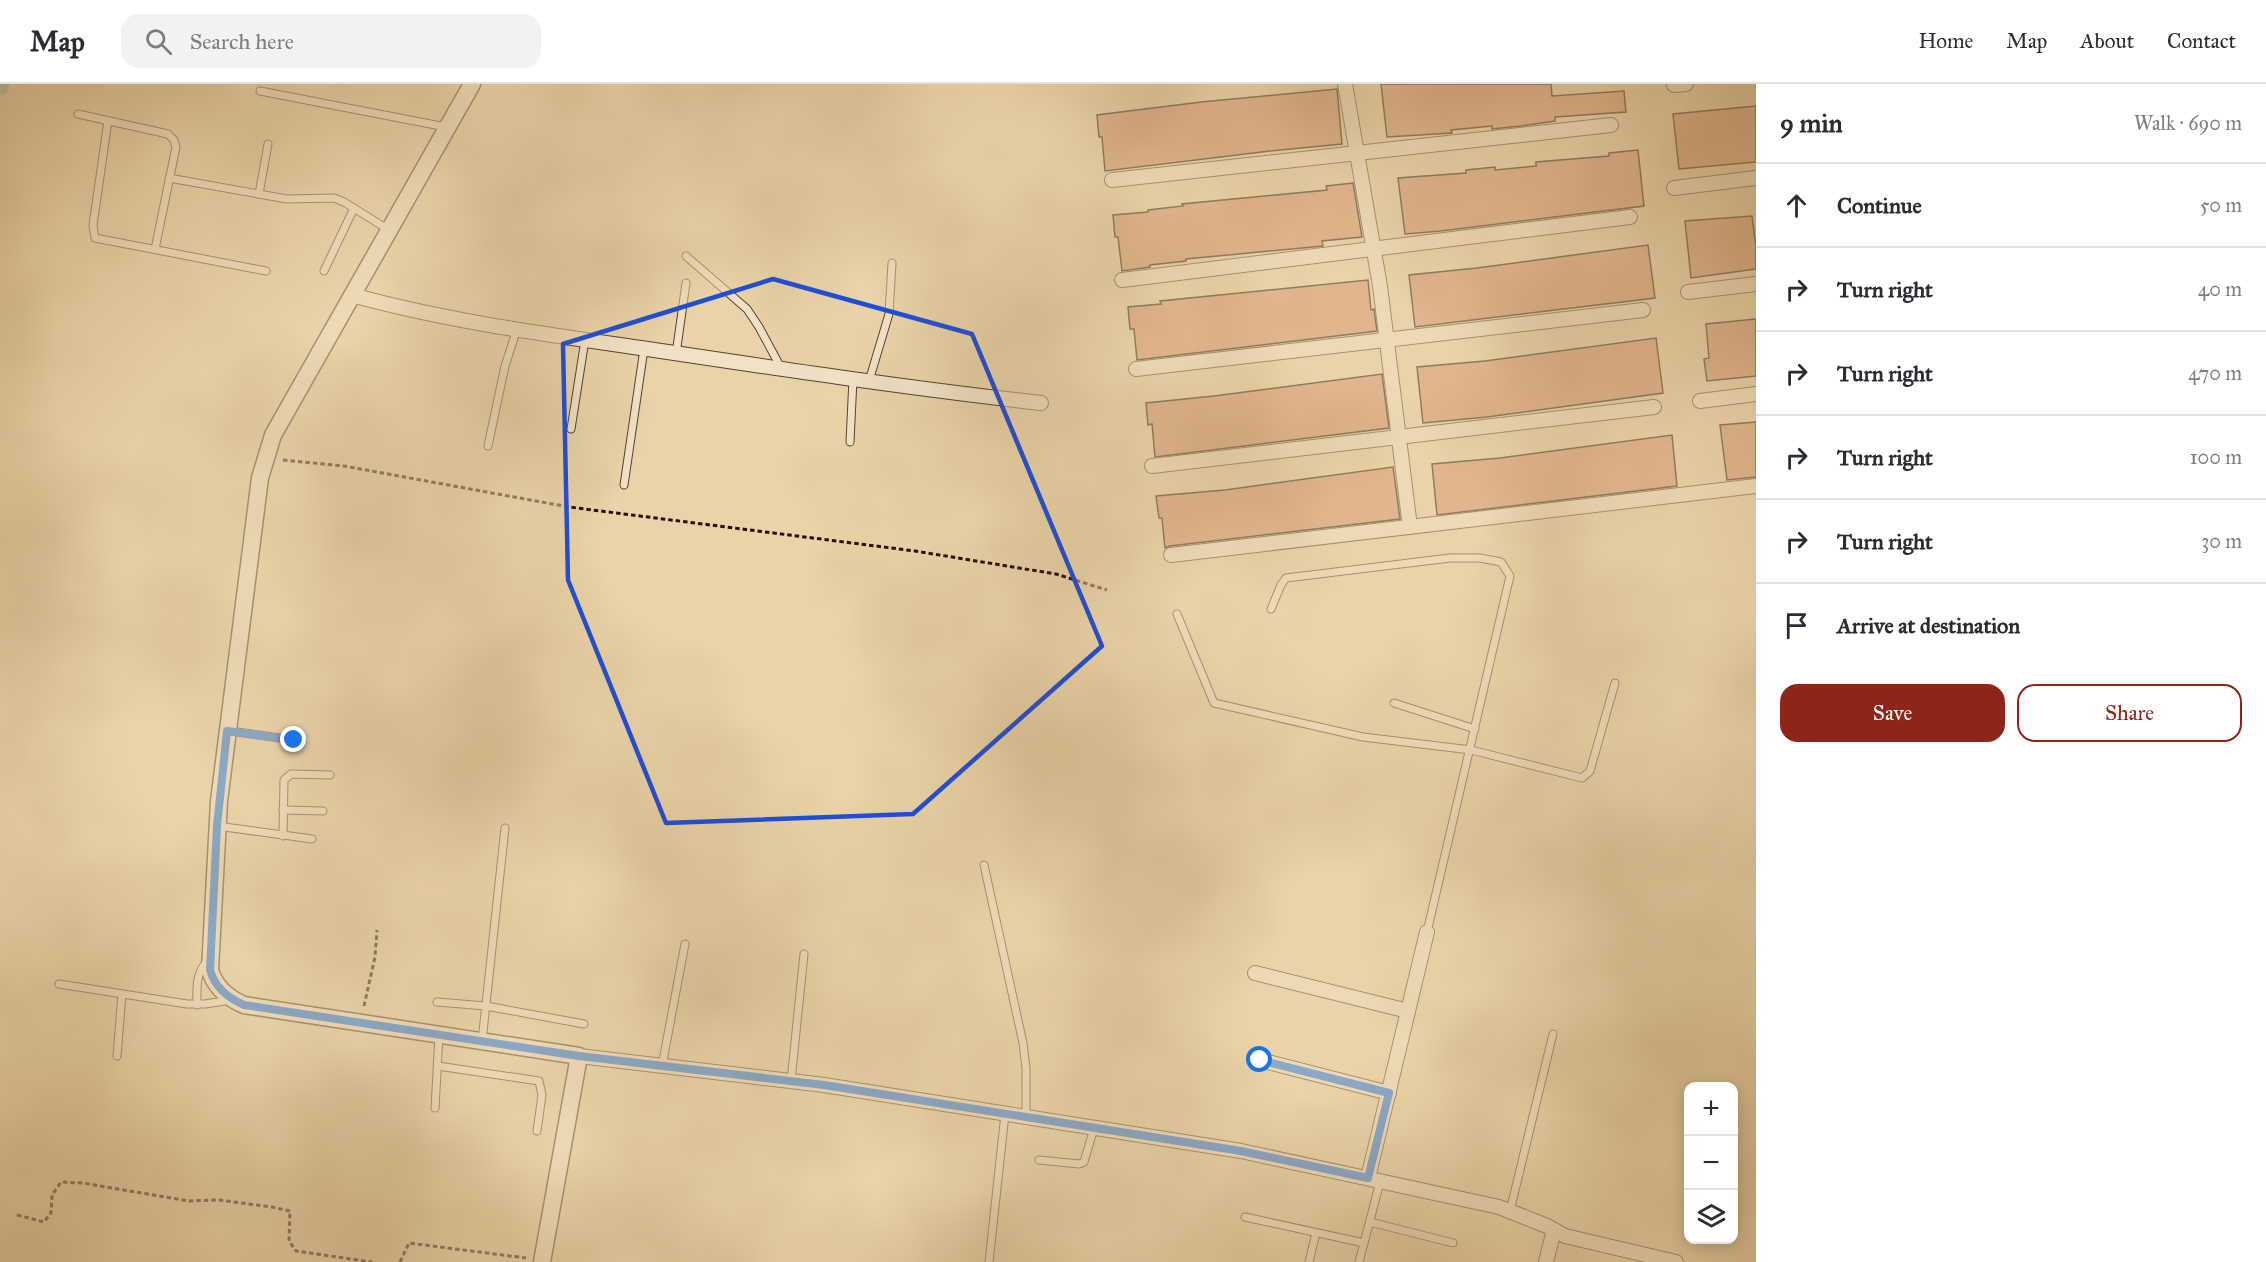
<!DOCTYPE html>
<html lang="en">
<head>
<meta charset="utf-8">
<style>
  body { margin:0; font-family:"IM FELL Great Primer",serif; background:#f2f2f3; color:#2b2b33 }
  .controls { position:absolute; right:18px; bottom:18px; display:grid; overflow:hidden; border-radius:12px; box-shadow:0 3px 15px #0003 }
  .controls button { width:54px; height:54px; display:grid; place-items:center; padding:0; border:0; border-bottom:2px solid #e1e1e2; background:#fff; color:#2b2b33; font:30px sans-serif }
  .stop { position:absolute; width:18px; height:18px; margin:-14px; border:4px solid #1a73e8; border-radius:50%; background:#fff }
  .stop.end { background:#1a73e8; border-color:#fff; box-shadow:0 2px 6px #0008 }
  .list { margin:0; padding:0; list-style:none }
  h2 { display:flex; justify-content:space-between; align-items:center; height:78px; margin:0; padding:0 24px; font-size:26px }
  h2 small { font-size:20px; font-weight:400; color:#7c7c81 }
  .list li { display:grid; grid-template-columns:39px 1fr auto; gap:18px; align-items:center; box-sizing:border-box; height:84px; padding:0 24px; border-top:2px solid #e1e1e2 }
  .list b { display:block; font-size:22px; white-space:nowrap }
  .list em { font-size:20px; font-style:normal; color:#7c7c81 }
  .actions { display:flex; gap:12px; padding:18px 24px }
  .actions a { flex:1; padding:14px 0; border:2px solid #8f2418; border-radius:18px; text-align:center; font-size:21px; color:#8f2418 }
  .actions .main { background:#8f2418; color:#fff }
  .icon { flex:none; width:33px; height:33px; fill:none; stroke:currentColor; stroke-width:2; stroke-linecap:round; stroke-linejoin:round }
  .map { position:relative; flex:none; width:1756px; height:1178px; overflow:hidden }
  header { display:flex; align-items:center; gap:36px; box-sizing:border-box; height:84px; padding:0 30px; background:#fff; border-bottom:2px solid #e1e1e2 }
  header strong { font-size:28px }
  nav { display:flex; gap:33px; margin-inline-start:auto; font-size:21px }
  .search { width:420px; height:54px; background:#f2f2f3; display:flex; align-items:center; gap:15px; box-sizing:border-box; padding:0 21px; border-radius:18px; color:#7c7c81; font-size:22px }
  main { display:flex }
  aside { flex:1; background:#fff }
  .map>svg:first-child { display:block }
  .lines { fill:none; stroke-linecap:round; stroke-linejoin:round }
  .canal { stroke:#98b7ad; stroke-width:18 }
  .building { fill:#d79370; stroke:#251207; stroke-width:1.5 }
  .service-casing { stroke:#56422f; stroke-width:9 }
  .minor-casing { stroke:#56422f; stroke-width:16 }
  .tertiary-casing { stroke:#56422f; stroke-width:19 }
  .path { stroke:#251207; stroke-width:3; stroke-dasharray:4.5 3; stroke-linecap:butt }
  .service { stroke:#f1e2c6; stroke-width:7 }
  .minor { stroke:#f1e2c6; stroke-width:14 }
  .tertiary { stroke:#f1e2c6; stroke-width:16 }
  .route { stroke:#1a73e8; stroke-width:8 }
  .marked { fill:none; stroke:#1d4ed8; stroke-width:4.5; stroke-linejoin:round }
</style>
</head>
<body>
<header>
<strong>Map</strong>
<div class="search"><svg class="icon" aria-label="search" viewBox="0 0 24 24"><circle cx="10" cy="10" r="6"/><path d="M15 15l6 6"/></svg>Search here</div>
<nav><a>Home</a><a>Map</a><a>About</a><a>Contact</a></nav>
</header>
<main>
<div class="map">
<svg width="1756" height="1178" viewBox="0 0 1756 1178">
  <rect width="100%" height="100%" fill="#ead3a8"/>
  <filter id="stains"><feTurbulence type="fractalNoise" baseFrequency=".00333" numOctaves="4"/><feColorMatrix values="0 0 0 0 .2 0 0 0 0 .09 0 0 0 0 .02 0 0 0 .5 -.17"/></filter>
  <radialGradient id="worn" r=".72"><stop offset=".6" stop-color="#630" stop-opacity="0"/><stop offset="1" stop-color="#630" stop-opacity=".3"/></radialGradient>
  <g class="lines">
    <polyline class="canal" points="0,3 0,0"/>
  </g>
  <g class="building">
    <polygon points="1381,0 1551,0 1552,12 1624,7 1626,28 1555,33 1555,37 1521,42 1492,45 1492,42 1451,46 1452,49 1387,53"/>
    <polygon points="1337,5 1342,60 1270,67 1105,87 1102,53 1099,53 1097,31 1201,18"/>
    <polygon points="1756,22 1756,78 1679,85 1673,30"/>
    <polygon points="1638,66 1644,122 1441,147 1405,150 1398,94 1466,89 1466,86 1495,83 1495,86 1536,82 1536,78 1609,72 1609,69"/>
    <polygon points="1353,99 1362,153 1322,157 1323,162 1186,175 1186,177 1150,181 1150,183 1122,187 1118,153 1115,153 1113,131 1148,128 1148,126 1183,122 1182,120 1327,106 1326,102"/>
    <polygon points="1752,132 1756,163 1756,185 1691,194 1685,137"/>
    <polygon points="1648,161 1655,214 1415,243 1409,191 1477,184"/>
    <polygon points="1368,196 1371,226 1374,225 1377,247 1137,276 1134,245 1130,245 1128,223 1161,220 1160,217"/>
    <polygon points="1756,235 1756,292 1707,297 1704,275 1709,274 1706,240"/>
    <polygon points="1656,254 1663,309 1487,333 1423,339 1417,283 1485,277"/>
    <polygon points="1382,290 1389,344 1155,373 1152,340 1148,341 1146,319 1214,312"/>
    <polygon points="1756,338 1756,393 1727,396 1720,341"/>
    <polygon points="1672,351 1677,402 1437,431 1432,380 1500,374"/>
    <polygon points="1393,383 1400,435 1170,462 1165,464 1162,434 1159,434 1156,412 1225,406"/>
  </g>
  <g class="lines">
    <defs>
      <g id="service">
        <polyline points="260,7 446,43"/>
        <polyline points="78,30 168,50 174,56 176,63 155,165"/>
        <polyline points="108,37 93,141 95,154 266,187"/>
        <polyline points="169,94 287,115 334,114 344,118 389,146"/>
        <polyline points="259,110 268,60"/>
        <polyline points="686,172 747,225 759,243 781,284"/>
        <polyline points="324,187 354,124"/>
        <polyline points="676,270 686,199"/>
        <polyline points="869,297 889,230 892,179"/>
        <polyline points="571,345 585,256"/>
        <polyline points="850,358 853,295"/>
        <polyline points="488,362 505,282 517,245"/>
        <polyline points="624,401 644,265"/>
        <polyline points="1271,525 1281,501 1286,494 1450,474 1480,474 1501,478 1510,492 1427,848"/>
        <polyline points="1177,530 1214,619 1363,653 1471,666 1582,694 1590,687 1615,599"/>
        <polyline points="1394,619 1475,645"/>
        <polyline points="230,647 294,656"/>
        <polyline points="283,726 323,727"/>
        <polyline points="217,742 312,755"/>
        <polyline points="283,752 284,696 291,690 330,691"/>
        <polyline points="984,781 1023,959 1026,984 1026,1033"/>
        <polyline points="59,900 187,920 205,920 231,916"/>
        <polyline points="437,918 486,922 584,940"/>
        <path d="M197,921C197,903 195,890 208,876"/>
        <polyline points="482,957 505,744"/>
        <polyline points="117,972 122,910"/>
        <polyline points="438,982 539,997 542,1011 537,1047"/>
        <polyline points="662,982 685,860"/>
        <polyline points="791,997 804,870"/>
        <polyline points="435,1024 439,951"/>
        <polyline points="1039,1076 1079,1080 1084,1078 1094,1044"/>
        <polyline points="1510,1127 1553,950"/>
        <polyline points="1245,1133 1364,1159"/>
        <polyline points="1370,1138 1453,1159"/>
        <polyline points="989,1178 1005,1030"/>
        <polyline points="1309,1178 1316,1149"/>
        <polyline points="1359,1178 1380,1098"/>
      </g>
      <g id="minor">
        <polyline points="1345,0 1380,202 1410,443"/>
        <polyline points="1674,1 1686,0"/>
        <polyline points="1112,96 1611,41"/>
        <polyline points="1674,104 1756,94"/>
        <polyline points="1122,196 1630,133"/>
        <polyline points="1688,208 1756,200"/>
        <path d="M352,211C446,237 544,250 641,264C774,284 907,304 1041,319"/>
        <polyline points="1136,285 1643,226"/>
        <polyline points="1700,317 1756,310"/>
        <polyline points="1152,382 1654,323"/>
        <polyline points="1171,471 1756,402"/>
        <polyline points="1255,889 1408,927"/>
        <polyline points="579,972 824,1001 1241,1067 1499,1123 1547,1142 1565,1152 1676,1178"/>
        <polyline points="1260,976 1389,1009"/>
        <polyline points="1368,1094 1427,848"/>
        <polyline points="1546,1178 1554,1146"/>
      </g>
      <path id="tertiary" d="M472,0L273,351L260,394L219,717L210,886C215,904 228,914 244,921L579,972L542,1178"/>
    </defs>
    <use href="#service" class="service-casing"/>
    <use href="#minor" class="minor-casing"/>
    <use href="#tertiary" class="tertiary-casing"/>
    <g class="path">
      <polyline points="283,376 344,382 569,423 915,467 1056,490 1107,506"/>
      <polyline points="364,922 375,873 377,846"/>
      <polyline points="17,1131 44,1138 51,1129 52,1111 61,1098 83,1099 189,1117 219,1116 272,1123 290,1127 289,1157 296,1167 372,1178"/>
      <polyline points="400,1178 409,1159 526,1174"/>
    </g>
    <use href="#service" class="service"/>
    <use href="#minor" class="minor"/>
    <use href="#tertiary" class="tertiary"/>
  </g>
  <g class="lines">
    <path class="route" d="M294,656L227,647L217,742L210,886C215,904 228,914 244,921L579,972L824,1001L1241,1067L1368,1094L1389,1009L1260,976"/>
  </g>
  <path d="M0 0H1756V1178H0ZM773,195L972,250L1102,562L913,730L666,739L568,496L563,260Z" fill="#ead3a8" fill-opacity=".55" fill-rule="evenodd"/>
  <path class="marked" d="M773,195L972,250L1102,562L913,730L666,739L568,496L563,260Z"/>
  <rect width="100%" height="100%" filter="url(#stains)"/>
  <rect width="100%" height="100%" fill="url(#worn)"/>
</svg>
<div class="controls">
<button>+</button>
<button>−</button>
<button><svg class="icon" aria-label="layers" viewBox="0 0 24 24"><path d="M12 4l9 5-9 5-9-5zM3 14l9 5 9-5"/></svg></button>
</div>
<div class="stop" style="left:1260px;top:976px"></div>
<div class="stop end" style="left:294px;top:656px"></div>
</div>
<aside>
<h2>9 min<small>Walk · 690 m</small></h2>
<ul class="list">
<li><svg class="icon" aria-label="ahead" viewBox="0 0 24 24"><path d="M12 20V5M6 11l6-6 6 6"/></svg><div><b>Continue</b></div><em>50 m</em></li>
<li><svg class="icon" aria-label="right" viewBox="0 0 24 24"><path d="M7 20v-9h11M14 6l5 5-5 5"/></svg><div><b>Turn right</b></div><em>40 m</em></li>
<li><svg class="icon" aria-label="right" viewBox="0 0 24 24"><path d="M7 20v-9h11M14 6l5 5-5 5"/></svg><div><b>Turn right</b></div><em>470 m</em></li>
<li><svg class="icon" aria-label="right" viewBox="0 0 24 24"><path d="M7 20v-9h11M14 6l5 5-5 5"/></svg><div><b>Turn right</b></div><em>100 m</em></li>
<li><svg class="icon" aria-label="right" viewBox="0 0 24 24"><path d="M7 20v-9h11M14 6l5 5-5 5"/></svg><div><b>Turn right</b></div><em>30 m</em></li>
<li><svg class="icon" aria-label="arrive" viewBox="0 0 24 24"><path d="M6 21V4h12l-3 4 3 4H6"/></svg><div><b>Arrive at destination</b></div></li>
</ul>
<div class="actions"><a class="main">Save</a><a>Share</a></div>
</aside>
</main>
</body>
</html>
